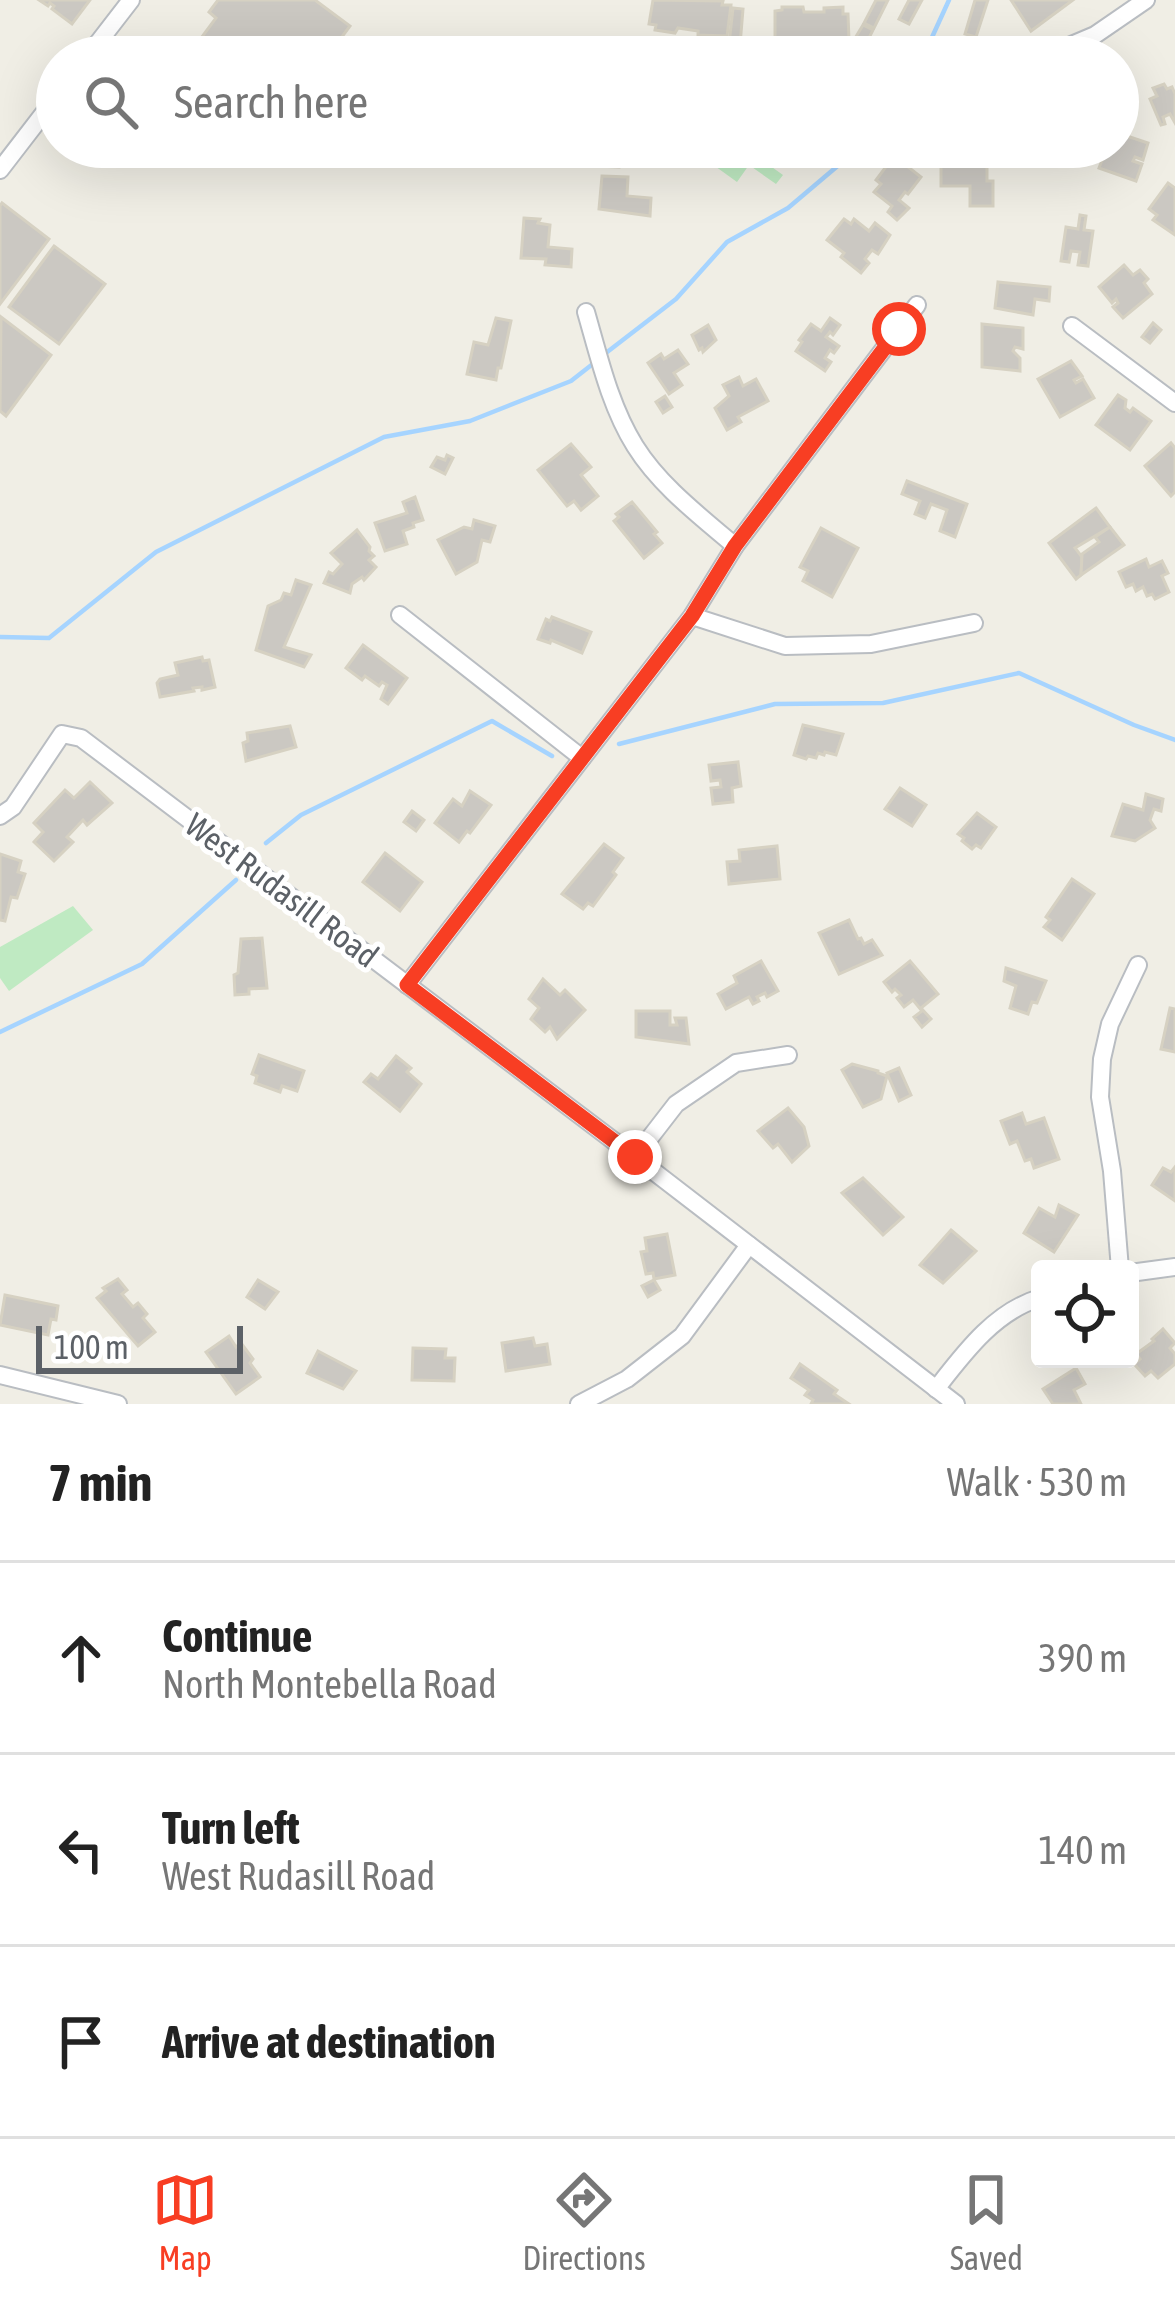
<!DOCTYPE html>
<html lang="en">
<head>
<meta charset="utf-8">
<style>
  body { margin:0; font-family:"Asap Condensed",sans-serif; background:#f2f2f2; color:#222 }
  .controls { position:absolute; right:36px; bottom:36px; display:grid; overflow:hidden; border-radius:12px; box-shadow:0 12px 48px #0002 }
  .controls button { width:108px; height:108px; display:grid; place-items:center; padding:0; border:0; border-bottom:3px solid #e0e0e0; background:#fff; color:#222; font:60px sans-serif }
  .scale { position:absolute; left:36px; bottom:30px; width:207px; box-sizing:border-box; padding-left:12px; border:6px solid #5c6167; border-top:0; font-size:33px; line-height:42px; white-space:nowrap; color:#5c6167; -webkit-text-stroke:9px #fff; paint-order:stroke }
  .stop { position:absolute; width:36px; height:36px; margin:-27px; border:9px solid #f83e23; border-radius:50%; background:#fff }
  .stop.end { background:#f83e23; border-color:#fff; box-shadow:0 3px 12px #0008 }
  .list { margin:0; padding:0; list-style:none }
  h2 { display:flex; justify-content:space-between; align-items:center; height:156px; margin:0; padding:0 48px; font-size:51px }
  h2 small { font-size:39px; font-weight:400; color:#767676 }
  .list li { display:grid; grid-template-columns:78px 1fr auto; gap:36px; align-items:center; box-sizing:border-box; height:192px; padding:0 48px; border-top:3px solid #e0e0e0 }
  .list b { display:block; font-size:45px; white-space:nowrap }
  .list p { margin:0; font-size:39px; white-space:nowrap; color:#767676 }
  .list em { font-size:39px; font-style:normal; color:#767676 }
  .icon { flex:none; width:66px; height:66px; fill:none; stroke:currentColor; stroke-width:2; stroke-linecap:round; stroke-linejoin:round }
  .map { position:relative; flex:none; width:1175px; height:1404px; overflow:hidden }
  .search { position:absolute; background:#fff; box-shadow:0 12px 48px #0002; left:36px; right:36px; top:36px; height:132px; display:flex; align-items:center; gap:30px; box-sizing:border-box; padding:0 42px; border-radius:66px; color:#767676; font-size:45px }
  .sheet { height:732px; background:#fff }
  nav { display:flex; justify-content:space-around; align-items:center; box-sizing:border-box; height:168px; border-top:3px solid #e0e0e0; background:#fff; font-size:33px; color:#767676 }
  nav a { display:grid; justify-items:center; gap:6px }
  nav .on { color:#f83e23 }
  .map>svg:first-child { display:block }
  .grass { fill:#bfeac2 }
  .lines { fill:none; stroke-linecap:round; stroke-linejoin:round }
  .stream { stroke:#a6d4ff; stroke-width:4.5 }
  .building { fill:#cbc8c2; stroke:#d6d1c2; stroke-width:3 }
  .minor-casing { stroke:#b9bdc2; stroke-width:20 }
  .minor { stroke:#fff; stroke-width:16 }
  .route { stroke:#f83e23; stroke-width:15 }
  .labels { text-anchor:middle; stroke-width:10; stroke-linejoin:round; paint-order:stroke }
  .street-label { font-size:33px; fill:#5c6167; stroke:#fff }
</style>
</head>
<body>
<div class="map">
<svg width="1175" height="1404" viewBox="0 0 1175 1404">
  <rect width="100%" height="100%" fill="#f0eee5"/>
  <g class="grass">
    <polygon points="697,147 744,147 783,175 776,184 749,165 737,182 694,151"/>
    <polygon points="73,906 93,930 9,991 0,978 0,947"/>
  </g>
  <g class="lines">
    <g class="stream">
      <polyline points="923,57 949,0"/>
      <polyline points="602,356 676,299 727,242 788,208 860,147"/>
      <polyline points="0,637 49,638 156,552 384,437 470,421 571,381 594,363"/>
      <polyline points="619,744 775,704 883,703 1019,673 1134,725 1175,740"/>
      <polyline points="266,843 301,815 492,721 552,756"/>
      <polyline points="0,1032 142,964 236,880"/>
    </g>
  </g>
  <g class="building">
    <polygon points="39,0 90,0 72,24 52,9 54,6 50,3 48,6"/>
    <polygon points="218,0 315,0 350,26 327,57 187,57 216,18 209,12"/>
    <polygon points="653,0 723,1 722,5 731,5 727,36 698,35 698,31 678,28 675,33 655,30 656,25 649,24"/>
    <polygon points="876,0 888,0 874,28 864,23"/>
    <polygon points="909,0 922,0 909,24 899,19"/>
    <polygon points="975,0 988,0 976,37 965,34"/>
    <polygon points="1011,0 1073,0 1031,31"/>
    <polygon points="782,7 803,7 804,12 824,12 824,8 843,7 843,14 848,14 849,41 842,41 842,48 824,48 823,43 804,43 804,49 781,49 781,45 775,45 775,11 782,10"/>
    <polygon points="733,8 743,9 740,45 729,44"/>
    <polygon points="863,25 873,30 865,46 854,40"/>
    <polygon points="1164,84 1167,89 1172,87 1175,94 1175,123 1170,114 1163,117 1165,124 1161,125 1150,99 1157,96 1153,88"/>
    <polygon points="1118,133 1148,143 1143,160 1135,157 1133,161 1142,164 1136,181 1099,168 1107,147 1118,147"/>
    <polygon points="598,147 623,148 623,160 619,160 619,167 597,166"/>
    <polygon points="894,156 921,177 908,194 905,192 899,200 909,208 897,220 888,212 892,206 874,192 881,184 876,180"/>
    <polygon points="981,156 981,163 987,163 987,181 993,181 993,206 970,206 970,186 941,186 941,162 952,162 952,157"/>
    <polygon points="602,176 628,177 627,196 651,198 650,216 599,209"/>
    <polygon points="1168,183 1175,188 1175,235 1153,220 1157,215 1149,209"/>
    <polygon points="2,203 49,239 0,304 0,206"/>
    <polygon points="1080,215 1086,216 1084,230 1093,231 1088,266 1078,265 1080,252 1071,251 1069,262 1061,261 1066,227 1078,229"/>
    <polygon points="524,218 540,219 538,223 550,225 548,247 572,249 571,267 545,265 546,259 521,258"/>
    <polygon points="844,219 851,224 854,219 869,231 875,223 890,235 878,254 872,250 865,259 869,263 861,273 841,257 844,253 827,240"/>
    <polygon points="54,246 105,284 59,344 9,307"/>
    <polygon points="1124,265 1133,275 1140,270 1148,279 1144,283 1152,294 1123,318 1113,307 1118,303 1116,299 1112,303 1099,287"/>
    <polygon points="998,282 1050,287 1049,301 1035,299 1033,315 995,308"/>
    <polygon points="1,317 51,355 6,416 0,411"/>
    <polygon points="496,318 511,321 501,368 498,368 496,380 467,374 474,342 488,345"/>
    <polygon points="830,318 840,325 833,335 830,332 826,337 839,346 834,353 830,350 825,358 831,362 825,371 796,351 802,342 799,340 811,324 821,331"/>
    <polygon points="1153,323 1161,330 1150,343 1142,337"/>
    <polygon points="982,324 1023,328 1023,349 1015,347 1013,351 1020,358 1020,371 982,367"/>
    <polygon points="708,325 716,340 703,352 702,348 699,350 692,335"/>
    <polygon points="678,350 688,364 674,373 682,385 669,394 648,363 661,354 664,359"/>
    <polygon points="1071,361 1082,376 1074,380 1076,383 1083,379 1094,398 1060,417 1038,379"/>
    <polygon points="739,377 743,386 756,379 768,401 738,417 741,422 727,430 715,408 729,396 723,385"/>
    <polygon points="1118,395 1126,400 1125,408 1130,412 1133,408 1151,421 1130,450 1096,425"/>
    <polygon points="665,396 672,407 663,413 656,402"/>
    <polygon points="1171,443 1175,448 1175,492 1171,496 1145,466"/>
    <polygon points="571,444 591,467 581,475 598,496 581,510 574,501 567,506 538,470"/>
    <polygon points="447,455 453,458 445,474 431,467 437,457 445,460"/>
    <polygon points="907,481 967,504 955,537 940,531 947,510 931,504 925,518 915,514 920,501 902,494"/>
    <polygon points="415,497 423,520 413,523 414,527 403,531 407,544 385,551 375,523 407,513 403,502"/>
    <polygon points="632,502 657,532 654,534 662,543 644,558 614,521 619,517 616,514"/>
    <polygon points="1096,508 1110,527 1075,548 1082,557 1081,575 1076,579 1049,543"/>
    <polygon points="474,520 495,526 490,542 482,540 477,562 456,574 438,540 464,527 472,529"/>
    <polygon points="1110,527 1124,545 1081,575 1082,554 1099,542 1095,537"/>
    <polygon points="821,528 858,548 832,597 803,581 808,571 800,567"/>
    <polygon points="357,530 370,547 369,551 374,556 369,560 376,567 364,580 362,577 352,584 350,593 324,583 329,572 333,574 342,564 331,553"/>
    <polygon points="1146,559 1149,567 1162,561 1168,573 1162,576 1169,592 1155,599 1152,594 1147,596 1143,587 1136,591 1133,584 1126,587 1119,572"/>
    <polygon points="296,580 311,585 284,647 311,655 304,667 256,650 268,606 281,600 284,593 291,595"/>
    <polygon points="552,617 591,632 582,653 551,640 550,643 538,639 546,619 550,621"/>
    <polygon points="363,645 407,678 388,704 381,699 387,685 382,682 379,686 365,676 362,680 346,668"/>
    <polygon points="202,657 203,661 209,660 215,687 202,690 202,687 193,688 194,691 160,697 157,683 160,679 178,675 175,663"/>
    <polygon points="803,725 843,734 836,755 825,752 824,755 818,753 816,758 808,756 806,759 794,755"/>
    <polygon points="290,726 296,747 246,761 243,743 248,741 247,733"/>
    <polygon points="738,762 741,786 732,788 733,802 713,804 711,788 721,787 720,780 711,781 709,765"/>
    <polygon points="90,782 112,803 87,825 83,820 67,837 73,842 54,861 34,842 43,832 34,823 65,790 74,798"/>
    <polygon points="900,788 926,805 912,826 885,809"/>
    <polygon points="470,791 491,805 470,833 467,831 459,842 435,823 453,799 462,806"/>
    <polygon points="1146,794 1163,799 1161,811 1154,809 1150,820 1155,828 1135,841 1112,836 1123,804 1143,810"/>
    <polygon points="412,811 424,820 416,831 404,822"/>
    <polygon points="977,813 996,827 981,848 976,845 972,849 962,841 964,838 958,834"/>
    <polygon points="604,844 623,858 613,872 616,875 593,906 588,903 583,909 562,894"/>
    <polygon points="777,846 780,879 729,884 727,862 740,861 739,850"/>
    <polygon points="385,853 422,882 400,911 363,882"/>
    <polygon points="0,854 21,861 18,872 25,874 17,898 11,897 5,921 0,920"/>
    <polygon points="1072,879 1094,894 1062,940 1044,927 1050,920 1046,917"/>
    <polygon points="849,920 858,939 861,938 864,944 872,940 882,955 839,974 819,933"/>
    <polygon points="262,938 267,988 249,989 249,994 235,995 234,975 238,973 241,939"/>
    <polygon points="761,961 778,991 767,997 765,993 757,997 759,1001 753,1004 749,997 726,1009 718,994 737,983 734,976"/>
    <polygon points="910,961 938,994 921,1008 931,1019 922,1027 914,1017 922,1011 913,1000 904,1007 897,998 901,995 895,989 892,992 884,982"/>
    <polygon points="1006,968 1046,981 1037,1003 1032,1002 1028,1014 1010,1008 1016,986 1004,981"/>
    <polygon points="543,979 560,995 565,990 585,1010 557,1039 550,1027 545,1032 531,1019 539,1008 529,999"/>
    <polygon points="1170,1008 1175,1009 1175,1052 1161,1049"/>
    <polygon points="636,1011 670,1011 670,1025 677,1025 675,1018 686,1018 689,1044 636,1037"/>
    <polygon points="259,1055 304,1071 297,1091 282,1086 280,1092 255,1083 257,1076 252,1074"/>
    <polygon points="396,1056 411,1068 407,1072 421,1084 400,1111 364,1082 371,1074 378,1079"/>
    <polygon points="852,1064 878,1071 878,1073 887,1076 881,1099 863,1107 842,1070"/>
    <polygon points="899,1068 911,1095 899,1101 887,1073"/>
    <polygon points="788,1108 804,1127 809,1146 792,1162 778,1144 773,1148 758,1131"/>
    <polygon points="1022,1113 1026,1124 1044,1118 1059,1159 1034,1168 1031,1159 1025,1161 1017,1141 1010,1144 1001,1121"/>
    <polygon points="1175,1167 1175,1201 1152,1185 1163,1168 1171,1172"/>
    <polygon points="863,1178 903,1217 883,1235 842,1193"/>
    <polygon points="1059,1205 1078,1215 1054,1252 1024,1233 1039,1208 1055,1217"/>
    <polygon points="951,1230 976,1251 943,1283 920,1265"/>
    <polygon points="667,1234 675,1275 654,1279 653,1273 646,1274 641,1252 647,1251 645,1238"/>
    <polygon points="118,1279 127,1290 122,1294 133,1307 138,1303 147,1314 143,1318 155,1332 138,1346 97,1298 106,1291 103,1288"/>
    <polygon points="258,1280 278,1292 265,1309 247,1297"/>
    <polygon points="654,1280 660,1290 648,1297 642,1286"/>
    <polygon points="5,1295 58,1306 56,1320 51,1319 48,1335 0,1325"/>
    <polygon points="1163,1329 1175,1343 1170,1348 1175,1354 1175,1364 1158,1378 1151,1371 1145,1376 1134,1364 1140,1359 1136,1354 1154,1341 1152,1339"/>
    <polygon points="229,1336 236,1347 241,1343 253,1359 250,1363 260,1377 236,1394 206,1352"/>
    <polygon points="533,1338 535,1346 547,1344 550,1364 506,1371 502,1343"/>
    <polygon points="413,1348 446,1349 445,1358 455,1358 454,1381 412,1380"/>
    <polygon points="318,1351 356,1371 343,1389 307,1373"/>
    <polygon points="800,1364 837,1390 834,1394 849,1404 811,1404 813,1400 805,1395 809,1390 791,1378"/>
    <polygon points="1076,1368 1085,1384 1074,1390 1081,1404 1053,1404 1043,1389"/>
  </g>
  <g class="lines">
    <defs>
      <g id="minor">
        <polyline points="596,52 616,57"/>
        <polyline points="87,57 131,0"/>
        <polyline points="1043,57 1095,35 1146,0"/>
        <polyline points="0,170 57,96"/>
        <path d="M586,312C599,357 610,406 635,446C660,486 700,516 735,546"/>
        <polyline points="1072,326 1175,403"/>
        <polyline points="400,615 582,758"/>
        <polyline points="692,616 785,646 871,644 974,623"/>
        <polyline points="0,816 13,807 62,734 81,738 635,1157 956,1404"/>
        <polyline points="407,985 692,616 735,546 917,305"/>
        <polyline points="635,1157 676,1104 736,1063 788,1055"/>
        <polyline points="1120,1269 1112,1171 1100,1097 1102,1059 1110,1024 1138,965"/>
        <polyline points="1130,1273 1175,1267"/>
        <polyline points="0,1375 118,1404"/>
        <path d="M936,1389C964,1353 995,1311 1040,1298"/>
        <polyline points="579,1404 627,1379 682,1336 749,1245"/>
      </g>
    </defs>
    <use href="#minor" class="minor-casing"/>
    <use href="#minor" class="minor"/>
  </g>
  <g class="lines">
    <polyline class="route" points="635,1157 407,985 692,616 735,546 899,329"/>
  </g>
  <g class="labels">
    <g class="street-label">
      <text transform="translate(282 890) rotate(37)" y="12">West Rudasill Road</text>
    </g>
  </g>
</svg>
<div class="controls">
<button><svg class="icon" aria-label="locate" viewBox="0 0 24 24"><circle cx="12" cy="12" r="6"/><path d="M12 2v4M12 18v4M2 12h4M18 12h4"/></svg></button>
</div>
<div class="scale">100 m</div>
<div class="stop" style="left:899px;top:329px"></div>
<div class="stop end" style="left:635px;top:1157px"></div>
<div class="search"><svg class="icon" aria-label="search" viewBox="0 0 24 24"><circle cx="10" cy="10" r="6"/><path d="M15 15l6 6"/></svg>Search here</div>
</div>
<section class="sheet">
<h2>7 min<small>Walk · 530 m</small></h2>
<ul class="list">
<li><svg class="icon" aria-label="ahead" viewBox="0 0 24 24"><path d="M12 20V5M6 11l6-6 6 6"/></svg><div><b>Continue</b><p>North Montebella Road</p></div><em>390 m</em></li>
<li><svg class="icon" aria-label="left" viewBox="0 0 24 24"><path d="M17 20v-9H6M10 6l-5 5 5 5"/></svg><div><b>Turn left</b><p>West Rudasill Road</p></div><em>140 m</em></li>
<li><svg class="icon" aria-label="arrive" viewBox="0 0 24 24"><path d="M6 21V4h12l-3 4 3 4H6"/></svg><div><b>Arrive at destination</b></div></li>
</ul>
</section>
<nav>
<a class="on"><svg class="icon" aria-label="map" viewBox="0 0 24 24"><path d="M3 6l6-2 6 2 6-2v14l-6 2-6-2-6 2zM9 4v14M15 6v14"/></svg>Map</a>
<a><svg class="icon" aria-label="directions" viewBox="0 0 24 24"><path d="M12 3l9 9-9 9-9-9zM9 14v-3h6M13 9l2 2-2 2"/></svg>Directions</a>
<a><svg class="icon" aria-label="saved" viewBox="0 0 24 24"><path d="M7 4h10v16l-5-4-5 4z"/></svg>Saved</a>
</nav>
</body>
</html>
